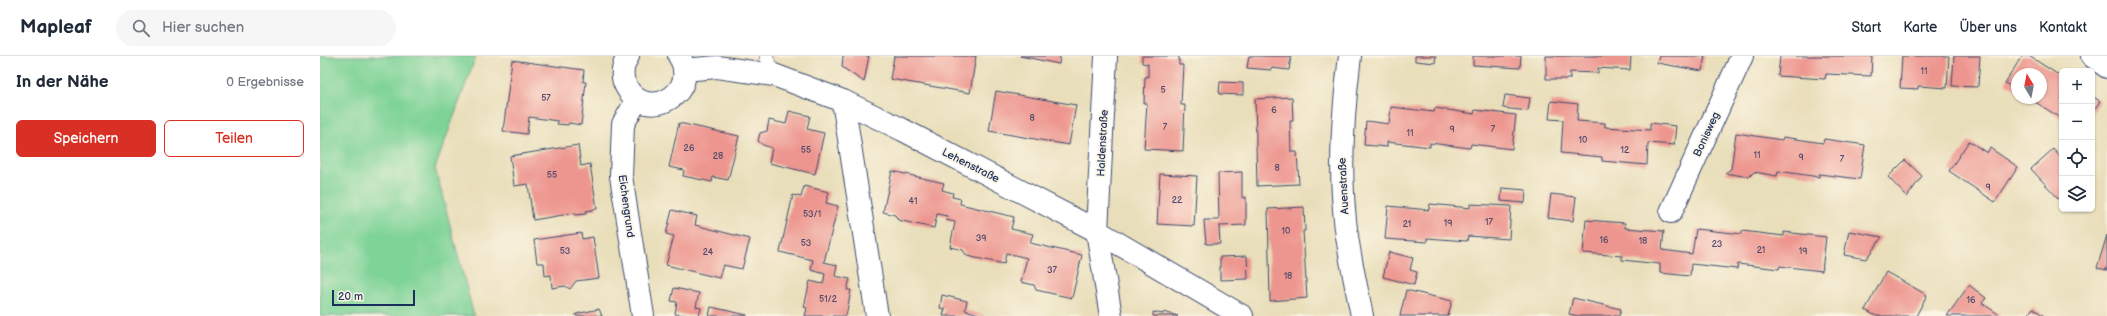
<!DOCTYPE html>
<html lang="de">
<head>
<meta charset="utf-8">
<style>
  body { margin:0; font-family:"Balsamiq Sans",sans-serif; background:#f6f6f7; color:#1f2937 }
  .controls { position:absolute; right:12px; top:12px; display:grid; overflow:hidden; border-radius:6px; box-shadow:0 1px 3px #0004 }
  .controls button { width:36px; height:36px; display:grid; place-items:center; padding:0; border:0; border-bottom:1px solid #e0e1e3; background:#fff; color:#1f2937; font:20px sans-serif }
  .compass { position:absolute; left:1691px; top:12px; width:36px; height:36px; border-radius:50%; background:#fff; box-shadow:0 1px 3px #0004; rotate:350deg }
  .scale { position:absolute; left:12px; bottom:10px; width:83px; box-sizing:border-box; padding-left:4px; border:2px solid #1b2f5e; border-top:0; font-size:11px; line-height:14px; white-space:nowrap; color:#1b2f5e; -webkit-text-stroke:3px #fcf5e5; paint-order:stroke }
  .list { margin:0; padding:0; list-style:none }
  h2 { display:flex; justify-content:space-between; align-items:center; height:52px; margin:0; padding:0 16px; font-size:17px }
  h2 small { font-size:13px; font-weight:400; color:#747a83 }
  .actions { display:flex; gap:8px; padding:12px 16px }
  .actions a { flex:1; padding:9px 0; border:1px solid #d93025; border-radius:6px; text-align:center; font-size:14px; color:#d93025 }
  .actions .main { background:#d93025; color:#fff }
  .icon { flex:none; width:22px; height:22px; fill:none; stroke:currentColor; stroke-width:2; stroke-linecap:round; stroke-linejoin:round }
  .map { position:relative; flex:none; width:1787px; height:260px; overflow:hidden }
  header { display:flex; align-items:center; gap:24px; box-sizing:border-box; height:56px; padding:0 20px; background:#fff; border-bottom:1px solid #e0e1e3 }
  header strong { font-size:19px }
  nav { display:flex; gap:22px; margin-inline-start:auto; font-size:14px }
  .search { width:280px; height:36px; background:#f6f6f7; display:flex; align-items:center; gap:10px; box-sizing:border-box; padding:0 14px; border-radius:22px; color:#747a83; font-size:15px }
  main { display:flex }
  aside { flex:1; background:#fff }
  .map>svg:first-child { display:block }
  .green { fill:#7ed397; stroke:#4c817a }
  .building { fill:#ed968f }
  .lines { fill:none; stroke-linecap:round; stroke-linejoin:round }
  .lane-casing { stroke:#3a496c; stroke-width:14 }
  .street-casing { stroke:#3a496c; stroke-width:24 }
  .lane { stroke:#fff; stroke-width:13 }
  .street { stroke:#fff; stroke-width:22 }
  .labels { text-anchor:middle; stroke-width:3.5; stroke-linejoin:round; paint-order:stroke }
  .number-label { font-size:9px; fill:#50496a }
  .street-label { font-size:11px; fill:#1b2f5e; stroke:#fcf5e5 }
</style>
</head>
<body>
<header>
<strong>Mapleaf</strong>
<div class="search"><svg class="icon" aria-label="search" viewBox="0 0 24 24"><circle cx="10" cy="10" r="6"/><path d="M15 15l6 6"/></svg>Hier suchen</div>
<nav><a>Start</a><a>Karte</a><a>Über uns</a><a>Kontakt</a></nav>
</header>
<main>
<aside>
<h2>In der Nähe<small>0 Ergebnisse</small></h2>
<ul class="list">
</ul>
<div class="actions"><a class="main">Speichern</a><a>Teilen</a></div>
</aside>
<div class="map">
<svg width="1787" height="260" viewBox="0 0 1787 260">
  <rect width="100%" height="100%" fill="#fcf5e5"/>
  <filter id="ink" filterUnits="userSpaceOnUse"><feTurbulence type="fractalNoise" baseFrequency=".025" numOctaves="2"/><feDisplacementMap in="SourceGraphic" scale="8" xChannelSelector="R" yChannelSelector="G"/><feConvolveMatrix kernelMatrix="1 2 1 2 8 2 1 2 1" color-interpolation-filters="sRGB"/></filter>
  <filter id="wash" filterUnits="userSpaceOnUse"><feTurbulence type="fractalNoise" baseFrequency=".012" numOctaves="4" result="noise"/><feDisplacementMap in="SourceGraphic" scale="16" xChannelSelector="R" yChannelSelector="G"/><feGaussianBlur stdDeviation="0.9" result="paint"/><feColorMatrix in="noise" values="0 0 0 0 0 0 0 0 0 0 0 0 0 0 0 0 0 1.4 0 .05"/><feComposite in="paint" operator="in"/></filter>
  <g filter="url(#wash)">
    <rect width="100%" height="100%" fill="#e9deba"/>
    <polygon class="green" points="0,0 156,0 115,112 154,260 0,260"/>
    <g id="blocks">
      <g class="building">
        <polygon points="523,0 549,0 544,26 522,11"/>
        <polygon points="574,0 656,0 650,37 570,23"/>
        <polygon points="700,0 740,0 739,8"/>
        <polygon points="822,0 859,0 859,9 863,9 861,49 865,49 863,95 824,93 827,47 824,47 825,21 828,21 828,8 822,7"/>
        <polygon points="929,0 971,0 969,14 952,12 951,14 927,12"/>
        <polygon points="1095,0 1116,0 1115,7 1095,5"/>
        <polygon points="1153,0 1201,0 1200,12 1153,9"/>
        <polygon points="1226,0 1311,0 1310,14 1278,12 1278,17 1250,16 1250,23 1226,23"/>
        <polygon points="1339,0 1385,0 1382,15 1337,7"/>
        <polygon points="1460,0 1552,0 1551,20 1506,18 1505,23 1458,20"/>
        <polygon points="1582,0 1629,0 1627,32 1598,30 1598,33 1580,32"/>
        <polygon points="1634,0 1660,0 1658,31 1632,30"/>
        <polygon points="1702,0 1709,0 1742,21 1742,63 1709,42 1721,42 1721,18 1697,18 1697,34 1685,27"/>
        <polygon points="192,4 264,14 263,26 266,26 261,69 249,67 248,69 237,68 238,65 209,61 207,78 183,75"/>
        <polygon points="900,26 923,27 923,39 899,38"/>
        <polygon points="676,35 756,49 749,89 669,75"/>
        <polygon points="1185,39 1210,42 1208,55 1183,52"/>
        <polygon points="1772,40 1780,45 1772,57"/>
        <polygon points="972,41 973,65 970,65 971,96 977,96 979,128 937,130 935,43"/>
        <polygon points="1231,45 1258,48 1257,65 1285,67 1285,71 1330,74 1330,67 1356,70 1354,89 1328,87 1327,109 1282,105 1282,101 1241,97 1243,64 1229,63"/>
        <polygon points="1071,51 1114,56 1115,52 1154,58 1155,54 1196,59 1192,93 1151,88 1150,92 1110,87 1110,91 1067,86 1067,91 1044,89 1046,65 1069,68"/>
        <polygon points="469,55 490,60 487,73 504,77 495,118 449,107 452,92 443,89 438,85 440,77 447,75 449,64 466,68"/>
        <polygon points="359,67 419,80 408,124 393,121 392,126 363,120 364,114 349,111"/>
        <polygon points="1416,77 1462,84 1463,81 1503,87 1504,83 1545,89 1540,123 1499,118 1499,121 1458,115 1457,120 1434,116 1429,121 1405,117 1411,113"/>
        <polygon points="1649,85 1667,97 1670,92 1698,111 1675,146 1629,115"/>
        <polygon points="258,89 261,110 270,108 277,153 266,155 266,158 255,159 255,157 213,164 208,128 194,130 190,100"/>
        <polygon points="1733,93 1742,103 1742,140 1739,143 1711,113"/>
        <polygon points="1585,104 1602,120 1587,141 1568,121"/>
        <polygon points="572,115 624,127 622,134 633,137 632,141 641,143 640,148 694,161 691,173 713,178 710,187 762,199 752,242 716,234 714,229 701,226 707,202 686,197 684,208 647,200 643,194 630,191 635,166 626,164 627,160 617,158 614,172 578,164 575,159 563,156"/>
        <polygon points="922,116 922,142 926,141 926,169 899,170 900,188 886,188 884,164 899,164 898,117"/>
        <polygon points="840,118 877,120 874,170 837,168"/>
        <polygon points="484,130 509,136 506,147 518,150 504,206 517,209 515,220 530,223 527,234 531,234 526,260 485,260 487,252 484,251 490,225 503,228 505,218 491,214 493,204 460,196 473,139 481,141"/>
        <polygon points="1182,132 1206,134 1205,147 1181,145"/>
        <polygon points="1231,138 1256,141 1253,165 1228,162"/>
        <polygon points="1110,148 1150,152 1150,148 1191,150 1189,183 1148,180 1147,185 1107,182 1107,186 1065,183 1068,150 1109,154"/>
        <polygon points="984,151 985,175 983,175 987,242 950,245 948,153"/>
        <polygon points="352,154 377,160 375,169 430,183 422,213 403,209 399,222 346,209 354,180 346,178"/>
        <polygon points="1266,164 1305,167 1305,172 1344,175 1342,194 1372,198 1376,173 1422,178 1422,175 1464,180 1464,176 1506,181 1502,215 1460,210 1459,213 1418,208 1417,213 1371,208 1370,220 1340,217 1340,208 1302,204 1302,200 1263,197"/>
        <polygon points="1529,175 1562,181 1546,203 1524,199"/>
        <polygon points="261,177 262,183 273,181 279,222 256,225 250,233 245,230 232,232 231,219 225,220 224,207 217,207 214,184"/>
        <polygon points="1787,179 1787,214 1777,212"/>
        <polygon points="1069,196 1093,202 1090,214 1097,216 1094,229 1063,221"/>
        <polygon points="927,200 928,223 900,224 900,201"/>
        <polygon points="1566,216 1607,239 1596,260 1556,260 1545,254"/>
        <polygon points="1649,229 1666,242 1662,247 1681,260 1627,260"/>
        <polygon points="354,232 379,237 376,251 381,252 379,260 355,258 357,246 351,245"/>
        <polygon points="1086,234 1132,245 1128,260 1080,260"/>
        <polygon points="622,239 647,245 645,254 666,260 623,260 625,253 620,252"/>
        <polygon points="1253,242 1301,253 1299,260 1259,260 1249,258"/>
        <polygon points="391,251 427,259 427,260 389,260"/>
        <polygon points="1713,252 1724,260 1707,260"/>
        <polygon points="279,253 282,260 256,260 256,258"/>
        <polygon points="833,256 843,258 844,256 858,260 833,260"/>
      </g>
    </g>
  </g>
  <g filter="url(#ink)">
    <use href="#blocks" fill-opacity="0" stroke="#3a496c" stroke-width="1"/>
    <g class="lines">
      <defs>
        <polyline id="lane" points="446,0 454,19"/>
        <g id="street">
          <path d="M308,0C302,11 300,21 307,32C328,68 382,35 359,0"/>
          <polyline points="786,0 777,175 791,260"/>
          <path d="M1030,0C1023,55 1019,109 1025,164C1028,196 1036,228 1042,260"/>
          <polyline points="1772,0 1787,11"/>
          <polyline points="364,14 397,11 454,19 523,45 583,74 777,175 922,260"/>
          <polyline points="317,44 303,68 301,120 323,260"/>
          <polyline points="523,45 557,260"/>
          <polyline points="1351,156 1422,0"/>
        </g>
      </defs>
      <use href="#lane" class="lane-casing"/>
      <use href="#street" class="street-casing"/>
      <use href="#lane" class="lane"/>
      <use href="#street" class="street"/>
    </g>
  </g>
  <g class="labels">
    <g class="number-label">
      <text x="1604" y="18">11</text>
      <text x="843" y="37">5</text>
      <text x="226" y="45">57</text>
      <text x="954" y="57">6</text>
      <text x="712" y="65">8</text>
      <text x="845" y="74">7</text>
      <text x="1132" y="76">9</text>
      <text x="1173" y="76">7</text>
      <text x="1090" y="80">11</text>
      <text x="1263" y="87">10</text>
      <text x="369" y="95">26</text>
      <text x="486" y="97">55</text>
      <text x="1305" y="97">12</text>
      <text x="1437" y="102">11</text>
      <text x="398" y="103">28</text>
      <text x="1481" y="104">9</text>
      <text x="1522" y="106">7</text>
      <text x="957" y="115">8</text>
      <text x="232" y="122">55</text>
      <text x="1668" y="134">9</text>
      <text x="857" y="147">22</text>
      <text x="593" y="148">41</text>
      <text x="492" y="161">53/1</text>
      <text x="1169" y="169">17</text>
      <text x="1128" y="170">19</text>
      <text x="1087" y="171">21</text>
      <text x="966" y="178">10</text>
      <text x="661" y="185">39</text>
      <text x="1284" y="187">16</text>
      <text x="1323" y="188">18</text>
      <text x="486" y="190">53</text>
      <text x="1397" y="191">23</text>
      <text x="1441" y="197">21</text>
      <text x="245" y="198">53</text>
      <text x="1483" y="198">19</text>
      <text x="388" y="199">24</text>
      <text x="732" y="217">37</text>
      <text x="968" y="223">18</text>
      <text x="508" y="246">51/2</text>
      <text x="1651" y="247">16</text>
    </g>
    <g class="street-label">
      <text transform="translate(1386 78) rotate(-65)" y="4">Bonisweg</text>
      <text transform="translate(782 87) rotate(-87)" y="4">Haldenstraße</text>
      <text transform="translate(651 109) rotate(27)" y="4">Lehenstraße</text>
      <text transform="translate(1023 130) rotate(-93)" y="4">Auenstraße</text>
      <text transform="translate(307 150) rotate(82)" y="4">Eichengrund</text>
    </g>
  </g>
</svg>
<div class="controls">
<button>+</button>
<button>−</button>
<button><svg class="icon" aria-label="locate" viewBox="0 0 24 24"><circle cx="12" cy="12" r="6"/><path d="M12 2v4M12 18v4M2 12h4M18 12h4"/></svg></button>
<button><svg class="icon" aria-label="layers" viewBox="0 0 24 24"><path d="M12 4l9 5-9 5-9-5zM3 14l9 5 9-5"/></svg></button>
</div>
<svg class="compass" viewBox="-18 -18 36 36"><path d="M0-13l5 13h-10z" fill="#e53935"/><path d="M0 13l5-13h-10z" fill="#747a83"/></svg>
<div class="scale">20 m</div>
</div>
</main>
</body>
</html>
